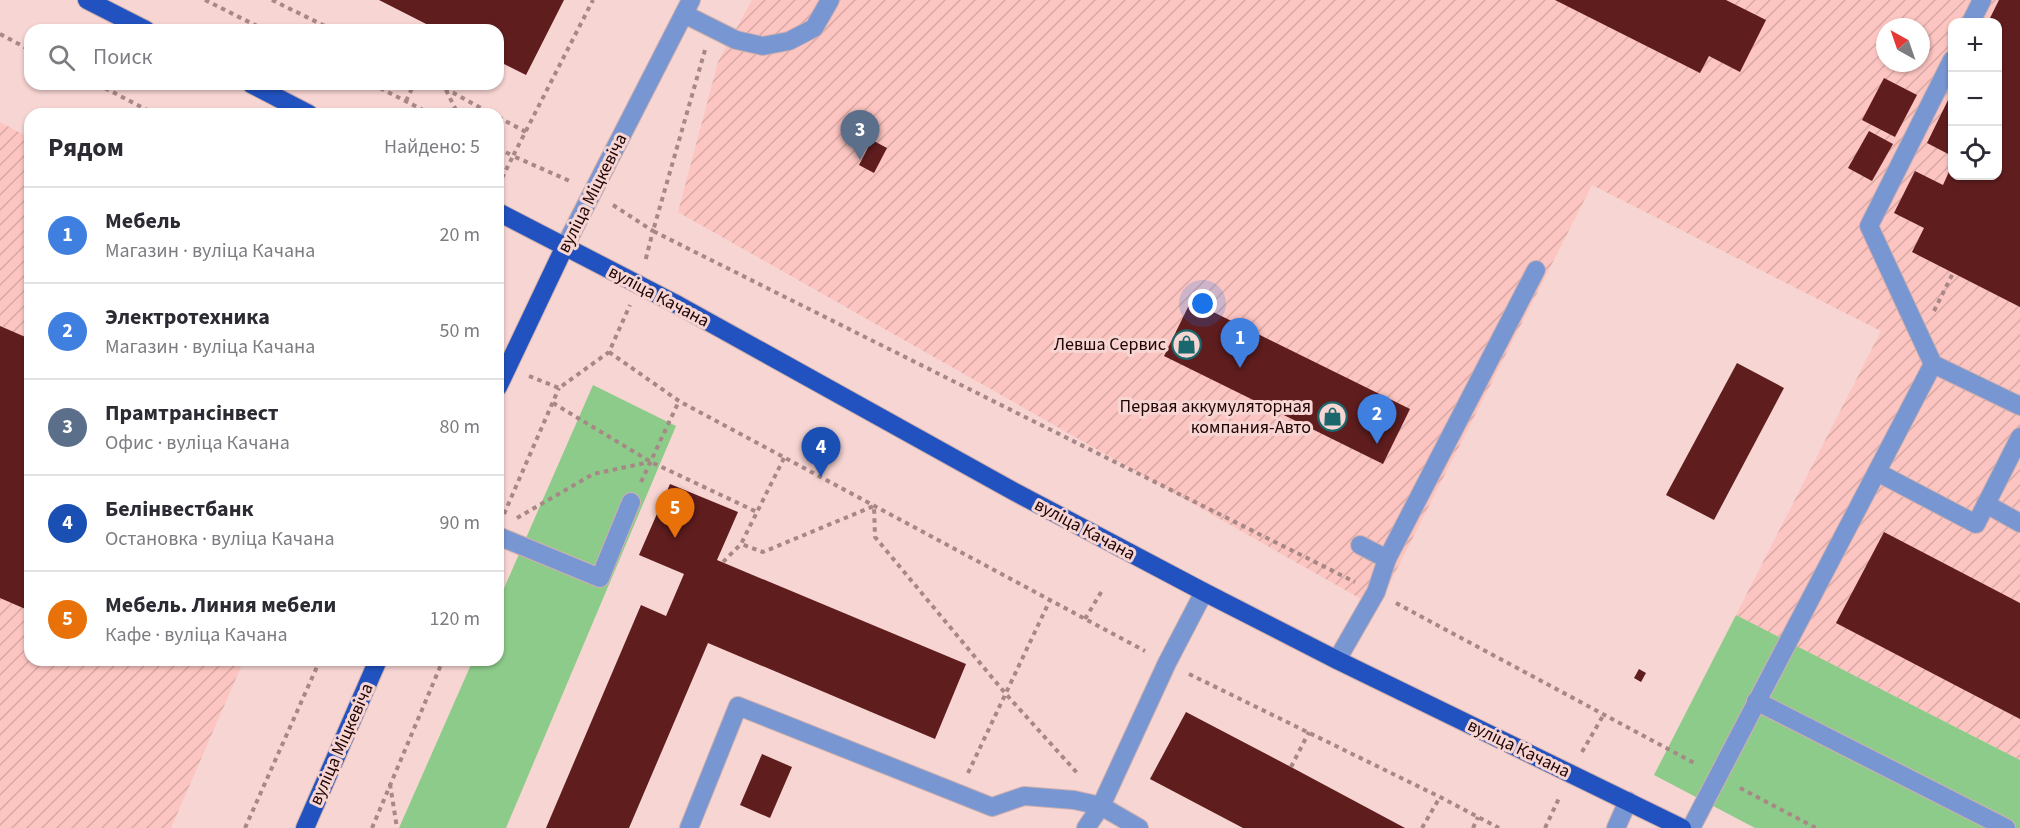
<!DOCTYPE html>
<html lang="ru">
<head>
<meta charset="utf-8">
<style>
  body { margin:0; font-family:"Source Sans 3",sans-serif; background:#f7f7f7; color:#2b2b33 }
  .controls { position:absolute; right:18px; top:18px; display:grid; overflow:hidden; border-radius:12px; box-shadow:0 2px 4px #0004 }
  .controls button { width:54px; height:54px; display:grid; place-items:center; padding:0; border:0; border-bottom:2px solid #e1e1e2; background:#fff; color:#2b2b33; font:30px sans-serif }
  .compass { position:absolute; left:1876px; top:18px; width:54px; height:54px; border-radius:50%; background:#fff; box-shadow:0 2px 4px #0004; rotate:320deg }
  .you { position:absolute; left:1203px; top:304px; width:21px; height:21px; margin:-15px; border:4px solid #fff; border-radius:50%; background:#1a73e8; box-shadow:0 0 0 9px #1a73e833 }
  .badge { display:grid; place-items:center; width:39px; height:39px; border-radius:50%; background:#1a676d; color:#fff; font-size:20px; font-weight:700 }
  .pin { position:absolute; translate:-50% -50px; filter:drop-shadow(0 2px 3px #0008) }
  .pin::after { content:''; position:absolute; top:32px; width:21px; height:18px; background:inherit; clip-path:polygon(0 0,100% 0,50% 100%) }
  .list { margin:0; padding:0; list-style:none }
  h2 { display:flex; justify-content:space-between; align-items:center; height:78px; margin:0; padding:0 24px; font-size:26px }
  h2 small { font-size:20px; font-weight:400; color:#7c7c81 }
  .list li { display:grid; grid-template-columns:39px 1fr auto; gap:18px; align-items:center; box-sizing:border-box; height:96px; padding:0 24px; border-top:2px solid #e1e1e2 }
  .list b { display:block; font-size:22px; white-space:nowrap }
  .list p { margin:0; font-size:20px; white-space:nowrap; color:#7c7c81 }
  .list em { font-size:20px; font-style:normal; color:#7c7c81 }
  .icon { flex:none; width:33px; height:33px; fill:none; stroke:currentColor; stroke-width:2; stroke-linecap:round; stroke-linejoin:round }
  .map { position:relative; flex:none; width:2020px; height:828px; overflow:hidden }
  .search { position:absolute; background:#fff; box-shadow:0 2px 4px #0004; left:24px; top:24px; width:480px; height:66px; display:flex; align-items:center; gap:15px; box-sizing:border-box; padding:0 21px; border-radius:18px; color:#7c7c81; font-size:22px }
  .panel { position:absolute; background:#fff; box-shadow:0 2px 4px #0004; left:24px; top:108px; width:480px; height:558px; border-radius:18px }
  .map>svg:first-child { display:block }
  .industrial { fill:url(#industrial-furrows); fill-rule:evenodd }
  .grass { fill:#8dcb8a }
  .building { fill:#5f1d1e }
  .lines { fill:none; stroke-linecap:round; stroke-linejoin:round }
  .minor-casing { stroke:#d0b0ae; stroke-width:20 }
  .major-casing { stroke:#d0b0ae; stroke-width:20 }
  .path { stroke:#a78886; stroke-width:4; stroke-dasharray:4.5 4.5; stroke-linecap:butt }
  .minor { stroke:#7897d2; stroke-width:18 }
  .major { stroke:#2152bf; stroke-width:18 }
  .labels { text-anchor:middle; stroke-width:6; stroke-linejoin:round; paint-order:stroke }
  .street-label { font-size:18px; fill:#200505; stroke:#f7d5d3 }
  .poi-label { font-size:18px; fill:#200505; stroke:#f7d5d3; text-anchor:end }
</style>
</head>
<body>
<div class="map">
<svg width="2020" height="828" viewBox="0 0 2020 828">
  <defs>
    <pattern id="industrial-furrows" width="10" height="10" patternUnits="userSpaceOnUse" patternTransform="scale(1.5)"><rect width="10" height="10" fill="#fcc5c1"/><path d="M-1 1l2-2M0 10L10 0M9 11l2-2" fill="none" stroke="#d8a8a4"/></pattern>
  </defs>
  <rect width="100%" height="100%" fill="#f7d5d3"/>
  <g class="industrial">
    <path d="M752,0H2020V760L1736,615L1881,331L1592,185L1377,608L678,212L718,62ZM1952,22H1998V176H1952ZM1885,27H1921V63H1885Z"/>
    <polygon points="0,122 30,138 30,660 244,660 171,828 0,828"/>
  </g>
  <g class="grass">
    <polygon points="593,385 676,426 506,828 399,828 473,660 498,660 498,602"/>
    <polygon points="1736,615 2020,760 2020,828 1755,828 1654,775"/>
  </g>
  <g class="building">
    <polygon points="379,0 564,0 526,75 498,61 498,30 438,30"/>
    <polygon points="1555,0 1726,0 1766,20 1740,72 1709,56 1700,73"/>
    <polygon points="1999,0 2020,0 2020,307 1912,252 1924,228 1894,213 1915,171 1943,185 1952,165 1952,176 1998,176 1998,22 1988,22"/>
    <polygon points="1884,78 1917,95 1895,137 1862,120"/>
    <polygon points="1952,92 1952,156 1927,143"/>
    <polygon points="1869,131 1893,144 1872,181 1848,168"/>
    <polygon points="872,140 887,148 874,173 859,165"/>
    <polygon points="1191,301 1410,409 1383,464 1164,356"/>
    <polygon points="0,326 30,339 30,611 0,598"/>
    <polygon points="1737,363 1784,388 1714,520 1666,495"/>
    <polygon points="670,484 738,512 717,560 966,664 935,739 708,643 629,828 546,828 641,605 666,616 684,574 639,555"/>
    <polygon points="1884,532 2020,603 2020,719 1836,623"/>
    <polygon points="1639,669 1646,673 1641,682 1634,678"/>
    <polygon points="1186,712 1291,767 1405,828 1243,828 1150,779"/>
    <polygon points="762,754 792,767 770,818 740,805"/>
  </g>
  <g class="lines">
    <defs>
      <g id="minor">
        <polyline points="684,14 736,40 763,46 789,41 814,28 830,0"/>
        <polyline points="1971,22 1982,0"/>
        <polyline points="1952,60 1869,226 1933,364 2020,406"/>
        <polyline points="565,246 691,0"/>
        <polyline points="1877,472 1976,524 2020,437"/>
        <polyline points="1986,504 2020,523"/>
        <polyline points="498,536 600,578 631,502"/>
        <polyline points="1360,545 1387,559"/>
        <polyline points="1337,660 1376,592 1387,559 1536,270"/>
        <polyline points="1756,701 2006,828"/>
        <polyline points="689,828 738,706 992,807 1024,796 1074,800 1101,806 1086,828"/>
        <polyline points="1139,828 1101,806 1167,663 1204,592"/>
        <polyline points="1616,828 1628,801"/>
        <polyline points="1691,828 1933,364"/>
      </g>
      <g id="major">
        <polyline points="87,0 146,30"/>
        <polyline points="251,84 309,114"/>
        <polyline points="498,212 678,305 1013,491 1204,592 1337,660 1682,828"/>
        <polyline points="498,387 565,246"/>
        <polyline points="305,828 378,660"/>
      </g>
    </defs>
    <use href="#minor" class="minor-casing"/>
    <use href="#major" class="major-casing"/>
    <g class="path">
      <polyline points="205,0 265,30"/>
      <polyline points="272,0 333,30"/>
      <polyline points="0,34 30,50"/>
      <polyline points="705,50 653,231 1355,582"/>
      <polyline points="97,84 155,114"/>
      <polyline points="372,84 431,114"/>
      <polyline points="437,84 492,114"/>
      <polyline points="446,90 458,114"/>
      <polyline points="406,101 414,84"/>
      <polyline points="466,114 486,111"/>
      <polyline points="498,117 526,132"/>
      <polyline points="498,148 513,156 593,0"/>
      <polyline points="498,186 513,156 572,182"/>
      <polyline points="613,205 653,231 645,262"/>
      <polyline points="1934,311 1953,273"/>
      <polyline points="609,352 679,401 1145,651"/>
      <polyline points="529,376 559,388 609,352 630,305"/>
      <polyline points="553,403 651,462 757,512"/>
      <polyline points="784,458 741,544 763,552 874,506 875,537 1005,693 1079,775"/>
      <polyline points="641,482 679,401"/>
      <polyline points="504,514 559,388"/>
      <polyline points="517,518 593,474 650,462"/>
      <polyline points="723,562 741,544"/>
      <polyline points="1396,603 1696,764"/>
      <polyline points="1085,619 1103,589"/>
      <polyline points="1189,674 1440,797 1499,828"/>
      <polyline points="1582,752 1604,714"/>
      <polyline points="1291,767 1309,732"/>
      <polyline points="968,773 1050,600"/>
      <polyline points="390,784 397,828"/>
      <polyline points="1740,788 1816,828"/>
      <polyline points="245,828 320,660"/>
      <polyline points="372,828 443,660"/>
      <polyline points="1422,828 1440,797"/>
      <polyline points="1473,828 1478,817"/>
      <polyline points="1545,828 1560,796"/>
    </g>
    <use href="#minor" class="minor"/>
    <use href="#major" class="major"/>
  </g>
  <defs>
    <symbol id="shop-ring" viewBox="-11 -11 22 22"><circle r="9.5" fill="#f7d5d3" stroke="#1a676d" stroke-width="1.5"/><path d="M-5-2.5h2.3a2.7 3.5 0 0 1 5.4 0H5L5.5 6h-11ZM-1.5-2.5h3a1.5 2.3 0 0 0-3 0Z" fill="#1a676d"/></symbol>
  </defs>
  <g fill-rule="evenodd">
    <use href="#shop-ring" x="1170" y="328" width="33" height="33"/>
    <use href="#shop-ring" x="1316" y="400" width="33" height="33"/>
  </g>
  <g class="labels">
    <g class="street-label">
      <text transform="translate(592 193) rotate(-63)" y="6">вуліца Міцкевіча</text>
      <text transform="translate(659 296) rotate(28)" y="6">вуліца Качана</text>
      <text transform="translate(1085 529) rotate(28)" y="6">вуліца Качана</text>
      <text transform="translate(341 744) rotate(-66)" y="6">вуліца Міцкевіча</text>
      <text transform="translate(1519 748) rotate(26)" y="6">вуліца Качана</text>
    </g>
    <g class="poi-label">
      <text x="1166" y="350">Левша Сервис</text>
      <text x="1311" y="412">Первая аккумуляторная<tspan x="1311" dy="21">компания-Авто</tspan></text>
    </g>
  </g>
</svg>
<div class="controls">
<button>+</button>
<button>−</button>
<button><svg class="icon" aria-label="locate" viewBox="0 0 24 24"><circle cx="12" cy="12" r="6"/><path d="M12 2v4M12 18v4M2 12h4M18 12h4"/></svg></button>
</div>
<svg class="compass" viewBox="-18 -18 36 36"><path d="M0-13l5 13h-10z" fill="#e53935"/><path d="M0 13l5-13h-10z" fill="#7c7c81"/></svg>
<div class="you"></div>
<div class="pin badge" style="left:1240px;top:368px;background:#3f7fe0">1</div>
<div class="pin badge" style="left:1377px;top:444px;background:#3f7fe0">2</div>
<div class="pin badge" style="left:860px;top:160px;background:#5c6f8a">3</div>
<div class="pin badge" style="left:821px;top:477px;background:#1a4fb4">4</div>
<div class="pin badge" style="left:675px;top:538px;background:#e8710a">5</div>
<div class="search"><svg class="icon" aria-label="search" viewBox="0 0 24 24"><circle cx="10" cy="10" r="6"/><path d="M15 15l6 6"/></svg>Поиск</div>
<section class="panel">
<h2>Рядом<small>Найдено: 5</small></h2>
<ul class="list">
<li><span class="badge" style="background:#3f7fe0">1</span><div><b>Мебель</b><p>Магазин · вуліца Качана</p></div><em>20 m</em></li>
<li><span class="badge" style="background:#3f7fe0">2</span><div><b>Электротехника</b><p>Магазин · вуліца Качана</p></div><em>50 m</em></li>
<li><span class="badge" style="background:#5c6f8a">3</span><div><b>Прамтрансінвест</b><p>Офис · вуліца Качана</p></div><em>80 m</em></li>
<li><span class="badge" style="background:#1a4fb4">4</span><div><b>Белінвестбанк</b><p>Остановка · вуліца Качана</p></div><em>90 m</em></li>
<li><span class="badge" style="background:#e8710a">5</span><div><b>Мебель. Линия мебели</b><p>Кафе · вуліца Качана</p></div><em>120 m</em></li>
</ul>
</section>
</div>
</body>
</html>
